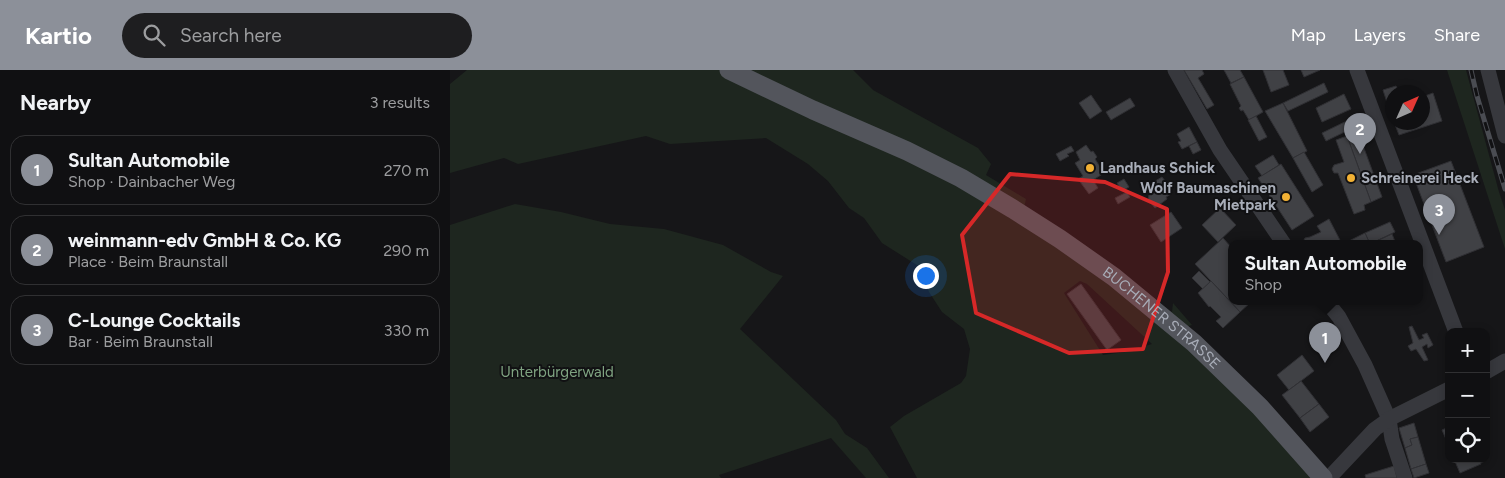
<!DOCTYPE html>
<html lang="en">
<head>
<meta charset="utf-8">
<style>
  body { margin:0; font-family:Figtree,sans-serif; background:#1e1e20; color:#f1f3f6 }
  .controls { position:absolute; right:15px; bottom:15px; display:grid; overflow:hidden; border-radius:10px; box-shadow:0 2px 8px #0003 }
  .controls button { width:45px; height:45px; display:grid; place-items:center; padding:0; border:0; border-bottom:1px solid #303032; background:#101012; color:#f1f3f6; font:25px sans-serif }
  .compass { position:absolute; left:935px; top:15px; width:45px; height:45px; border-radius:50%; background:#101012; box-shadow:0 2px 8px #0003; rotate:45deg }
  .you { position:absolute; left:475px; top:205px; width:18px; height:18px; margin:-12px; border:4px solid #fff; border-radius:50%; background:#1a73e8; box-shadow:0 0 0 8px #1a73e833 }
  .badge { display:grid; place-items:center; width:32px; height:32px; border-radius:50%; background:#8c9099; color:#fff; font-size:16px; font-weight:700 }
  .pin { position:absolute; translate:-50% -41px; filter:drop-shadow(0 1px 2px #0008) }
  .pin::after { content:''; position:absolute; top:26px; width:18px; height:15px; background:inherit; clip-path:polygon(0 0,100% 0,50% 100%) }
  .popup { position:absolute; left:778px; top:170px; width:195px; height:65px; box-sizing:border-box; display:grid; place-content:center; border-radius:10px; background:#101012; filter:drop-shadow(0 1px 4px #0005); font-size:16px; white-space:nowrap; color:#9c9d9f }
  .popup b { font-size:19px; color:#f1f3f6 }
  .popup::after { content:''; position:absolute; left:50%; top:100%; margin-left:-10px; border:10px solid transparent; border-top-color:#101012 }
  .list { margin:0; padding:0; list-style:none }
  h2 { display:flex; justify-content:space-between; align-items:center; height:65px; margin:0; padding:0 20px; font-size:21px }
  h2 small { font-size:16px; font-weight:400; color:#9c9d9f }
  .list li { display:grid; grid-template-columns:32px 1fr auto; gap:15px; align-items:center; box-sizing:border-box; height:70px; margin:0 10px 10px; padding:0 10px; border:1px solid #303032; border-radius:15px }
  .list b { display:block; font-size:19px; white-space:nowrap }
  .list p { margin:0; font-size:16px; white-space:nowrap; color:#9c9d9f }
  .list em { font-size:16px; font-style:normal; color:#9c9d9f }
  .icon { flex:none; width:28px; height:28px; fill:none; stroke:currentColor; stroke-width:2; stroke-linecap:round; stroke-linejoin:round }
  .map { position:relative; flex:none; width:1055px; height:408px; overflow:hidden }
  header { display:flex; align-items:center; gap:30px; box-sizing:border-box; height:70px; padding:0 25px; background:#8c9099; color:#fff }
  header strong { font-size:24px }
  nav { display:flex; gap:28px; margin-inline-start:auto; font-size:18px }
  .search { width:350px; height:45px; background:#1e1e20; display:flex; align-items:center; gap:12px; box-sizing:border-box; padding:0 18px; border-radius:28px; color:#9c9d9f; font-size:19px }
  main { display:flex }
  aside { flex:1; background:#101012 }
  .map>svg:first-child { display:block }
  .green { fill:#1e261f; fill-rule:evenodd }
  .building { fill:#404145; stroke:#303034 }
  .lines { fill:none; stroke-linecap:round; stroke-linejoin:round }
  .minor { stroke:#37383d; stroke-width:15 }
  .major { stroke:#53555c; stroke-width:19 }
  .rail-casing { stroke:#4a4c52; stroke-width:5 }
  .rail { stroke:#111113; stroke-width:3; stroke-dasharray:9; stroke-linecap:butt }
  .marked { fill:#d62828; fill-opacity:0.2; stroke:#d62828; stroke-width:4; stroke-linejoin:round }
  .poi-dot { fill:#f2b134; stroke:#111113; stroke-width:2 }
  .labels { text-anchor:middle; stroke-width:4; stroke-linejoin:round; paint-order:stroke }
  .poi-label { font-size:15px; font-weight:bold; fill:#a8adb8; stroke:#111113; text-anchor:start }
  .street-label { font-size:15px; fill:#a8adb8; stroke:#111113 }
  .park-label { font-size:15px; fill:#7fa381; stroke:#111113 }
</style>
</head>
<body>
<header>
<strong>Kartio</strong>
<div class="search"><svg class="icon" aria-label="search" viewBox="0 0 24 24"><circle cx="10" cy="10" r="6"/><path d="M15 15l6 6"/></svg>Search here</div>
<nav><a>Map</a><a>Layers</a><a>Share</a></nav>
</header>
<main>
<aside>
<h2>Nearby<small>3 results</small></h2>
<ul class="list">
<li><span class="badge">1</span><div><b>Sultan Automobile</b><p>Shop · Dainbacher Weg</p></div><em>270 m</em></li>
<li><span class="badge">2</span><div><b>weinmann-edv GmbH &amp; Co. KG</b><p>Place · Beim Braunstall</p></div><em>290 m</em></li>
<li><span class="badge">3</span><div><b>C-Lounge Cocktails</b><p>Bar · Beim Braunstall</p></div><em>330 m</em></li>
</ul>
</aside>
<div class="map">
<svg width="1055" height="408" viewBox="0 0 1055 408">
  <rect width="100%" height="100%" fill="#161618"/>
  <g class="green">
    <path d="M17,0H403L423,20L528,78L541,94L536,105L576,129L574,138L630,174L722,242L723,233L742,255L729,259L873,408H467L440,357L454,346L511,313L516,306L520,279L514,259L492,242L479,222L470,197L432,173L414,148L399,138L378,111L358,94L316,68L220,74L196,66L68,94L54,88L0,103V14ZM630,211L637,214L702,274L675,282L653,285L614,223Z"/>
    <polygon points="997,0 1016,0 1049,122 1055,140 1055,179"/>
    <polygon points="65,134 111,142 160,154 214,159 273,175 321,202 333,206 290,259 386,350 395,364 417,378 439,408 416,408 381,368 269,405 271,408 0,408 0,155"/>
  </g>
  <g class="building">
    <polygon points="734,0 752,0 754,4 748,8 764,35 757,39"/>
    <polygon points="774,0 790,0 794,7 781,13"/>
    <polygon points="813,0 833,0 839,15 821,22"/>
    <polygon points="851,0 870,0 854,7"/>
    <polygon points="794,7 813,42 799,50 793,40 791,41 789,38 791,36 780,14"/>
    <polygon points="874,13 878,22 838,41 833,33"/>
    <polygon points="946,16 949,22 942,22 942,48 933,20"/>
    <polygon points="983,23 992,51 949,65 944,52 972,52 972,27"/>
    <polygon points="894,24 901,39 872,52 866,38"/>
    <polygon points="641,25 652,41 640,49 629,33"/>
    <polygon points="680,28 685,36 661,50 656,42"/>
    <polygon points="833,33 857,81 843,88 815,41"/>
    <polygon points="806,46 817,67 809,71 798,50"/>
    <polygon points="905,47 909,55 876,71 872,63"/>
    <polygon points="739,57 747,72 732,79 728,72 731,71 727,64"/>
    <polygon points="908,62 932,127 921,132 897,66"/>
    <polygon points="897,66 921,132 914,135 915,140 904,144 888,103 884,103 882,99 884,95 894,92 886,70"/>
    <polygon points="747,72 751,80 743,84 739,76"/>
    <polygon points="636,75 641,82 643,81 647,87 645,89 654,103 643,110 648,118 639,124 628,109 633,106 625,93 630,90 626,82"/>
    <polygon points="621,76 624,81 617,84 619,86 610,91 606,84"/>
    <polygon points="854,82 873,115 862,122 843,88"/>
    <polygon points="823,85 829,95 812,106 805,96"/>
    <polygon points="1001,91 1034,177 996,192 963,105"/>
    <polygon points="831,94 864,146 842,160 808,108"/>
    <polygon points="712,107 721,119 719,120 721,124 716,127 717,129 705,138 700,132 698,131 699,125 702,125 700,123 702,122 697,116"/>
    <polygon points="674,109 679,117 672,121 667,113"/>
    <polygon points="677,122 680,127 668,134 665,128"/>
    <polygon points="770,138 786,155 768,172 752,155"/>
    <polygon points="721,142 732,158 711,172 700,155"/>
    <polygon points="879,149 892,174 852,174 855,168 860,167 871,162 867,156"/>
    <polygon points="940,152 945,162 920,174 915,163"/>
    <polygon points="915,163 920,174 893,174"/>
    <polygon points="942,164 946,174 919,174 920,174"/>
    <polygon points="773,168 781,177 781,232 801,232 790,242 745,194"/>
    <polygon points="749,201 760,212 753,219 742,208"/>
    <polygon points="761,211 790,242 773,258 766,251 771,247 760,236 759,237 748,223"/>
    <polygon points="631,214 671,270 657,280 617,224"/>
    <polygon points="962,256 969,270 974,268 972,265 977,263 983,275 978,278 977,274 972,277 978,290 974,291 966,279 961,281 958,276 963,273 959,257"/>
    <polygon points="852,285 864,301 839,320 827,305"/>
    <polygon points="851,311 869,334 850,348 832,325"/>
    <polygon points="869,334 879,347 860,362 850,348"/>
    <polygon points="964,353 968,367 960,369 962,375 955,378 949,358"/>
    <polygon points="999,357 999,376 992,360"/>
    <polygon points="968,367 976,394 961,399 955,378 962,375 960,369"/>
    <polygon points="1004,389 1029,389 1031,394 1010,403"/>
    <polygon points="976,394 979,403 964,408 961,399"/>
    <polygon points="944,396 947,408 916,408 915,405"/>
  </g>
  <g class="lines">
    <g class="minor">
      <polyline points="725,0 770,80 834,174"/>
      <polyline points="907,0 1006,262"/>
      <polyline points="1038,0 1055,66"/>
      <polyline points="877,232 889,247 915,295 939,349 942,369 955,408"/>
      <polyline points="1036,302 1055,291"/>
      <polyline points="879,408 925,359 939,349 999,319"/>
    </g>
    <path class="major" id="s1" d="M279,0L363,40L457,81L511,108L563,139L610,169L664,207L744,273L810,337L873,408"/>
    <defs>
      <polyline id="rail" points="1021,0 1027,26 1055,119"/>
    </defs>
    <use href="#rail" class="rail-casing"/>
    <use href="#rail" class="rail"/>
  </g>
  <path class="marked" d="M560,104L655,112L717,139L718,202L693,279L619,283L526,243L512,165Z"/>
  <g class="poi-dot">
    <circle cx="640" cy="98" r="5"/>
    <circle cx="901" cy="108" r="5"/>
    <circle cx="836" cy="127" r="5"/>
  </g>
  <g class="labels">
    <g class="poi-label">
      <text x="650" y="103">Landhaus Schick</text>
      <text x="911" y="113">Schreinerei Heck</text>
      <text x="826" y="123" text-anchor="end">Wolf Baumaschinen<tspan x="826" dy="17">Mietpark</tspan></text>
    </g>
    <g class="street-label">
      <text dy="5" stroke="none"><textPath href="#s1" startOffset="501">BUCHENER STRASSE</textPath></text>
    </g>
    <g class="park-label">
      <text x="107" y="307">Unterbürgerwald</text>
    </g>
  </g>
</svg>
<div class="controls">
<button>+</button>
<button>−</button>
<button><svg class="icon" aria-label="locate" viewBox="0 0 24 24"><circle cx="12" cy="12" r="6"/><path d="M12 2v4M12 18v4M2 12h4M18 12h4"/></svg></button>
</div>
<svg class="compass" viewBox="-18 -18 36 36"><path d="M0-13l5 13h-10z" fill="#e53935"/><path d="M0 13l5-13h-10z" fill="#9c9d9f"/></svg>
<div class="you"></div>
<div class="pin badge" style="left:875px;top:293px">1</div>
<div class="popup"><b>Sultan Automobile</b>Shop</div>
<div class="pin badge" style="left:910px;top:84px">2</div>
<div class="pin badge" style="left:989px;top:165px">3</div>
</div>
</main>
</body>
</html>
